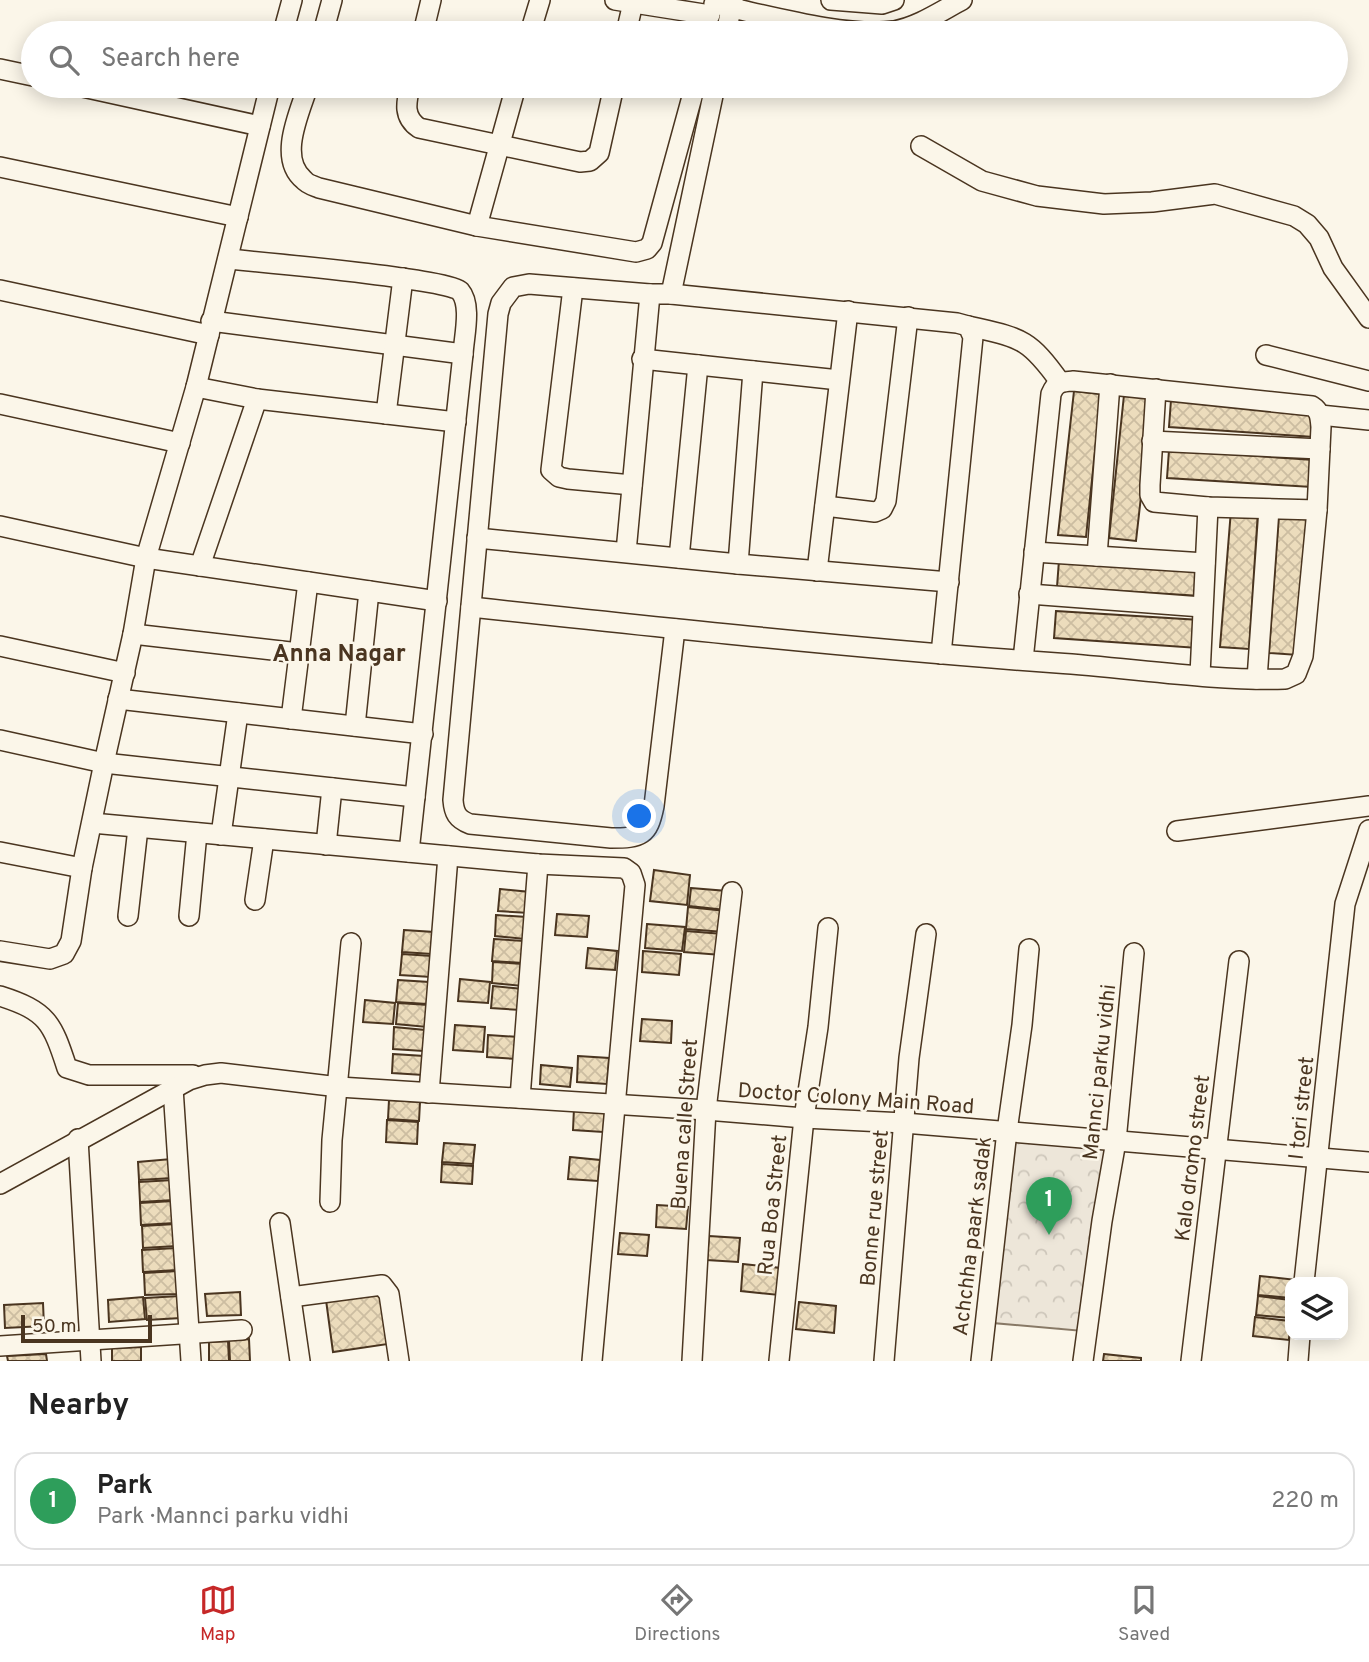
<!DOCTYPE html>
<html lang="en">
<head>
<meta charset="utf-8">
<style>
  body { margin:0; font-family:Overpass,sans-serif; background:#f6f6f6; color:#222 }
  .controls { position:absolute; right:21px; bottom:21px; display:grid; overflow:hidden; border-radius:14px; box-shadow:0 4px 18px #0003 }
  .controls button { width:63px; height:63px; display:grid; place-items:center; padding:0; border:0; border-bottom:2px solid #e0e0e0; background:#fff; color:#222; font:35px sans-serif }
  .scale { position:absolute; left:21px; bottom:18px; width:131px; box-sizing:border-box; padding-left:7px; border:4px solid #4a3520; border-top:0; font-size:19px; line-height:24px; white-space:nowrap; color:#4a3520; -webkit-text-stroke:5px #fbf6e9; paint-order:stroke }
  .you { position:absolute; left:640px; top:817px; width:24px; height:24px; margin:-18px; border:5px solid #fff; border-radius:50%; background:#1a73e8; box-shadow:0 0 0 10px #1a73e833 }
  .badge { display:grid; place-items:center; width:46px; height:46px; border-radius:50%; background:#c62828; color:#fff; font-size:23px; font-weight:700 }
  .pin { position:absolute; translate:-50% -58px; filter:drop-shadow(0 2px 4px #0008) }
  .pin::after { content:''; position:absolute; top:37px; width:24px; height:21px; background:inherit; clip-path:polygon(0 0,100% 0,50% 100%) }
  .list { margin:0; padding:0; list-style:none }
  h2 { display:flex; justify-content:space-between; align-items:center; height:91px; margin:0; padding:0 28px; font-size:30px }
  h2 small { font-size:23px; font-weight:400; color:#767676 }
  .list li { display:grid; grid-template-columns:46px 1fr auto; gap:21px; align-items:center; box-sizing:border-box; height:98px; margin:0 14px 14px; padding:0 14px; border:2px solid #e0e0e0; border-radius:21px }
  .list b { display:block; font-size:26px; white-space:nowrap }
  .list p { margin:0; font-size:23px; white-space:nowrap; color:#767676 }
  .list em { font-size:23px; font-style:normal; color:#767676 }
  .icon { flex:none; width:38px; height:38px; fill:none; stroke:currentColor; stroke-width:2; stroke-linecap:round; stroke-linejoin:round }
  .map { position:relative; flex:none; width:1369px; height:1361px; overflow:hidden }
  .search { position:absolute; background:#fff; box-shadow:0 4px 18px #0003; left:21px; right:21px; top:21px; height:77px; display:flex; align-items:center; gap:18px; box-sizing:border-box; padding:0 24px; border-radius:38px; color:#767676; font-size:26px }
  .sheet { height:203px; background:#fff }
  nav { display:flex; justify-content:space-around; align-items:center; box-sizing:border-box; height:98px; border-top:2px solid #e0e0e0; background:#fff; font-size:19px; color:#767676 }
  nav a { display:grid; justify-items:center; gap:4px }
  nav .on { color:#c62828 }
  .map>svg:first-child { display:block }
  .park { fill:url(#park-crowns); stroke:#887966; stroke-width:2 }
  .building { fill:url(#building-cross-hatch); stroke:#4a3520; stroke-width:2 }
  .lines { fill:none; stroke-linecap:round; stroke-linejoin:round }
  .minor-casing { stroke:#4a3520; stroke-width:22 }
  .minor { stroke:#fbf6e9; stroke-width:19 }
  .labels { text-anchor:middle; stroke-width:5; stroke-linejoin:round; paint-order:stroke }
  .street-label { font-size:21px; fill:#4a3520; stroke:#fbf6e9 }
  .quarter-label { font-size:24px; font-weight:bold; fill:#4a3520; stroke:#fbf6e9 }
</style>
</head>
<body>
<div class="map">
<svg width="1369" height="1361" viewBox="0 0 1369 1361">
  <defs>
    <pattern id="park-crowns" width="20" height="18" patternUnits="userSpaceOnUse" patternTransform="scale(1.75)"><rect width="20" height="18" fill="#ede6d9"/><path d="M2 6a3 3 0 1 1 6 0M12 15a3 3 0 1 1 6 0" fill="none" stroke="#cdc6ba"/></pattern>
    <pattern id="building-cross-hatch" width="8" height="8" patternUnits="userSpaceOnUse" patternTransform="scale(1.75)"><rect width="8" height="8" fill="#ecdcbc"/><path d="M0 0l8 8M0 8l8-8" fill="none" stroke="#ccbda1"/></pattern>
  </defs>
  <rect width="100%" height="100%" fill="#fbf6e9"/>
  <polygon class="park" points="1016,1138 1105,1147 1083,1331 993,1323"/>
  <g class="building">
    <polygon points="1074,391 1101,394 1086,537 1058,535"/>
    <polygon points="1124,395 1152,398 1136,541 1109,538"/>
    <polygon points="1171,400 1316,409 1314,437 1169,427"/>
    <polygon points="1169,450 1314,460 1312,487 1167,478"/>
    <polygon points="1231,510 1258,511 1249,649 1220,647"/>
    <polygon points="1279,515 1307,517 1298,655 1269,653"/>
    <polygon points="1059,560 1203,569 1201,596 1057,587"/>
    <polygon points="1056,611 1200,620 1198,648 1054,638"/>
    <polygon points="654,870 690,875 687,905 650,901"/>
    <polygon points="691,888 727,891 726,910 689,906"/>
    <polygon points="500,889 530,892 529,913 498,911"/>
    <polygon points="688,907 726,911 724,932 686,929"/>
    <polygon points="557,914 589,916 587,937 555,935"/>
    <polygon points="496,915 527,917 525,939 495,936"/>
    <polygon points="647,924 685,927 682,951 645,948"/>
    <polygon points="404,930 434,932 432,954 402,952"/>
    <polygon points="686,931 723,934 721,955 684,952"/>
    <polygon points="494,939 525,941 523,963 492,961"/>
    <polygon points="588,948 617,951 615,970 586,968"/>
    <polygon points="643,951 681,954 679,975 642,972"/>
    <polygon points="402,954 432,956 431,977 400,975"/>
    <polygon points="493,962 524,964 522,986 492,983"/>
    <polygon points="460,979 490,982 488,1003 458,1001"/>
    <polygon points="398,980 429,982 427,1004 396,1002"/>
    <polygon points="493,986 523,989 521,1010 491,1008"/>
    <polygon points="365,1000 395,1003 393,1024 363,1022"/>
    <polygon points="398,1003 429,1005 427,1027 396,1024"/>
    <polygon points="642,1019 672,1021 671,1043 640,1041"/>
    <polygon points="455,1025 485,1027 483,1052 453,1050"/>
    <polygon points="394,1027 425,1030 423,1051 393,1049"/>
    <polygon points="488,1035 519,1037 517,1059 487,1057"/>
    <polygon points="393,1054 424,1056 423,1075 392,1073"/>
    <polygon points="578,1056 609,1058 607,1084 577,1082"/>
    <polygon points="541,1065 572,1068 570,1087 540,1084"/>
    <polygon points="389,1100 420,1102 419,1121 388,1119"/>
    <polygon points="574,1108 605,1111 603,1132 573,1130"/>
    <polygon points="387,1120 418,1122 417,1144 386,1142"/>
    <polygon points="444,1143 475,1145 473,1164 442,1162"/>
    <polygon points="570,1157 600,1160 598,1181 568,1179"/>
    <polygon points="171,1159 173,1178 139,1180 138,1162"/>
    <polygon points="442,1164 473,1166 472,1184 441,1182"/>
    <polygon points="173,1180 174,1200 140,1202 139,1182"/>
    <polygon points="173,1201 175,1223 141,1225 140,1203"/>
    <polygon points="657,1205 688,1207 686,1229 656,1227"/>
    <polygon points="176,1224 177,1246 143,1248 142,1226"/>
    <polygon points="620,1233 649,1235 647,1256 618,1254"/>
    <polygon points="709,1236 740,1238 738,1262 707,1260"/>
    <polygon points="176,1248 178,1270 143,1272 142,1250"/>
    <polygon points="743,1264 781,1268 779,1295 741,1291"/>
    <polygon points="178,1271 179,1294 145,1295 144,1273"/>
    <polygon points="1260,1276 1297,1280 1296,1282 1290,1282 1290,1298 1258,1295"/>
    <polygon points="240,1292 241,1315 207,1316 205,1294"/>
    <polygon points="381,1292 388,1344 333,1352 326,1300"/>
    <polygon points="180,1296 181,1318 147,1320 145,1298"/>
    <polygon points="1258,1296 1290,1300 1290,1318 1256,1315"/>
    <polygon points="143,1297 145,1319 109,1322 108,1300"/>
    <polygon points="799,1302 836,1306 834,1333 796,1329"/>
    <polygon points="43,1303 44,1326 5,1328 4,1305"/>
    <polygon points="1255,1317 1290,1321 1289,1340 1253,1336"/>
    <polygon points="249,1339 250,1361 230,1361 229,1340"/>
    <polygon points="228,1341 229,1361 209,1361 209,1342"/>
    <polygon points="141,1347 141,1361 112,1361 112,1348"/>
    <polygon points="46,1354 47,1361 8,1361 7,1356"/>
    <polygon points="1104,1354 1141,1358 1141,1361 1103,1361"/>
  </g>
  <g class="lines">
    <defs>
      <g id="minor">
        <polyline points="615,0 710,15"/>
        <polyline points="831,0 882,4 894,0"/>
        <path d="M714,4C763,14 845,38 894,31C918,27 941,11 962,0"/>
        <polyline points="283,33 292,0"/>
        <polyline points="323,33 332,0"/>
        <polyline points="423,33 431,0"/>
        <polyline points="530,33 540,0"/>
        <polyline points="626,33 633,3"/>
        <polyline points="726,33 733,0"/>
        <polyline points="0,69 33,76"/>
        <polyline points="78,86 260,126"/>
        <path d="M308,86C300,112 277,158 304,180C307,184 314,186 319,188L477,226L636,252L647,249L652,243L695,86"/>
        <path d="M410,86C406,103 403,117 419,128L580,162L590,161L599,153L614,86"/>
        <polyline points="921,146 982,181 1037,196 1104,204 1152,202 1215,194 1294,216 1307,224 1319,238 1333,268 1369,318"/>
        <polyline points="0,167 238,217"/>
        <polyline points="477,226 516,86"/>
        <path d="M228,259C258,262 449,279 460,291C472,305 464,336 463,354L409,852"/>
        <polyline points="573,288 551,470 559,477 568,479 632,485"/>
        <polyline points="0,290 209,335"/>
        <polyline points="671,294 715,86"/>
        <polyline points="211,321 463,354"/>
        <path d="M968,326C1020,338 1028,337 1060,382"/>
        <polyline points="1266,355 1369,381"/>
        <polyline points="642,359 839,380"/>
        <polyline points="196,387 257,399 456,422"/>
        <polyline points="1156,389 1150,485 1150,495 1154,502 1208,507 1317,510"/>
        <polyline points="0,404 180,443"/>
        <polyline points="386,414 403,278"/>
        <polyline points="1320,415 1369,420"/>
        <polyline points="1152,441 1320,449"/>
        <polyline points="825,506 875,512 882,509 886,501 908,317"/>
        <polyline points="0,526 146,558 437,601"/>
        <polyline points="477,538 738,564 949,582"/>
        <polyline points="626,552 650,294"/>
        <polyline points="1034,552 1205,563"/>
        <polyline points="1097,556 1110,384"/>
        <polyline points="679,558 698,365"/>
        <polyline points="738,564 753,371"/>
        <polyline points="200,566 257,399"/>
        <polyline points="817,571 848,311"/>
        <polyline points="1029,594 1202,607"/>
        <path d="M471,607C666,628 861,649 1057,663C1132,668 1209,681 1285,679L1296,674L1303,656L1317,510L1321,427C1320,417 1320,411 1312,406L1073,381C1061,382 1056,382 1051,394L1023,660"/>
        <path d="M675,629L654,806C648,836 641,838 611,838L470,824C457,819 454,813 453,800L498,314L501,303L513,287L529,284L650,294H671L957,323L968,326L973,337L941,654"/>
        <polyline points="133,634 299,653"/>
        <polyline points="0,646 125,673"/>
        <polyline points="1200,675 1208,507"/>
        <polyline points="1257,679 1269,509"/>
        <polyline points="118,699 423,734"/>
        <polyline points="291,719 308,582"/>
        <polyline points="355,726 369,591"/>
        <polyline points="0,740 104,763 415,797"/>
        <polyline points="92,823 538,864 624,868 631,873 635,885 592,1361"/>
        <polyline points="1177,831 1369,806"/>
        <polyline points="221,835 238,713"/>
        <polyline points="326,845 332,788"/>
        <polyline points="0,852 82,868"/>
        <polyline points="255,900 264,839"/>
        <polyline points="128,916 138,828"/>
        <polyline points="189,916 197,833"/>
        <polyline points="0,951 50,959 64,954 71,941 82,868 104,763 133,634 146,558 196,387 270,86"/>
        <path d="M0,996C47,1011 52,1022 67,1068L89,1075H193"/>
        <polyline points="173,1088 191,1361"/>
        <polyline points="429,1093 448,856"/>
        <polyline points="520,1098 538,864"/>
        <polyline points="78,1139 91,1361"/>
        <polyline points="0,1184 189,1080 205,1075 221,1073 339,1087 706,1110 804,1118 904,1123 1369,1162"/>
        <polyline points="330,1202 332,1140 351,943"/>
        <polyline points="280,1223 300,1361"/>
        <polyline points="1304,1282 1345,904 1369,830"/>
        <polyline points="291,1297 382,1285 389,1294 399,1361"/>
        <polyline points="0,1346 242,1330"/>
        <polyline points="692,1361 706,1110 732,892"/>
        <polyline points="779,1361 804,1118 818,1027 828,928"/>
        <polyline points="884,1361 909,1058 926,934"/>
        <polyline points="981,1361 1007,1131 1022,1025 1029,949"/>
        <polyline points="1083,1361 1102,1221 1116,1141 1134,953"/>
        <polyline points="1191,1361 1239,961"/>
        <polyline points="1298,1361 1300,1335"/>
      </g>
    </defs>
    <use href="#minor" class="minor-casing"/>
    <use href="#minor" class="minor"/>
  </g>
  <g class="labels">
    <g class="street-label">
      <text transform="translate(1099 1072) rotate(-84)" y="7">Mannci parku vidhi</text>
      <text transform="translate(856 1098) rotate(4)" y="7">Doctor Colony Main Road</text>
      <text transform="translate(1301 1108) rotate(-84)" y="7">I tori street</text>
      <text transform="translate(684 1124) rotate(-86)" y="7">Buena calle Street</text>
      <text transform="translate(1192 1158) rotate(-83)" y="7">Kalo dromo street</text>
      <text transform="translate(772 1205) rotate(-84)" y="7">Rua Boa Street</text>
      <text transform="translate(874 1208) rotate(-85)" y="7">Bonne rue street</text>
      <text transform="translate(972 1236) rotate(-83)" y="7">Achchha paark sadak</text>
    </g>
    <g class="quarter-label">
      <text x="339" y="661">Anna Nagar</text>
    </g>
  </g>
</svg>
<div class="controls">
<button><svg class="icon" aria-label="layers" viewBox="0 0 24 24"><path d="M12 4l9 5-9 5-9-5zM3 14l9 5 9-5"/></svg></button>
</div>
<div class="scale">50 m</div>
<div class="you"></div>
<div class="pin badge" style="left:1049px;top:1235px;background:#2e9e5b">1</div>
<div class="search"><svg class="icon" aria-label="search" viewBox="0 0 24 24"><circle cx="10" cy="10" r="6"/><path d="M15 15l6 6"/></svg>Search here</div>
</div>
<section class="sheet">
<h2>Nearby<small></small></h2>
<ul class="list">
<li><span class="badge" style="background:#2e9e5b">1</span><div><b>Park</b><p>Park · Mannci parku vidhi</p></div><em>220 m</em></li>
</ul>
</section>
<nav>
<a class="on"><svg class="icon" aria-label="map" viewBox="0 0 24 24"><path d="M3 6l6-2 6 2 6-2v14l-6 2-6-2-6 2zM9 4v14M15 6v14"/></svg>Map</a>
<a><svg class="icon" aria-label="directions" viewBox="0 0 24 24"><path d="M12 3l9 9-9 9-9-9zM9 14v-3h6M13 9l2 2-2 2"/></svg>Directions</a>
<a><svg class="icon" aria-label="saved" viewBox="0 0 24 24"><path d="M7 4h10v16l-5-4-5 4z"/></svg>Saved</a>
</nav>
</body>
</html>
